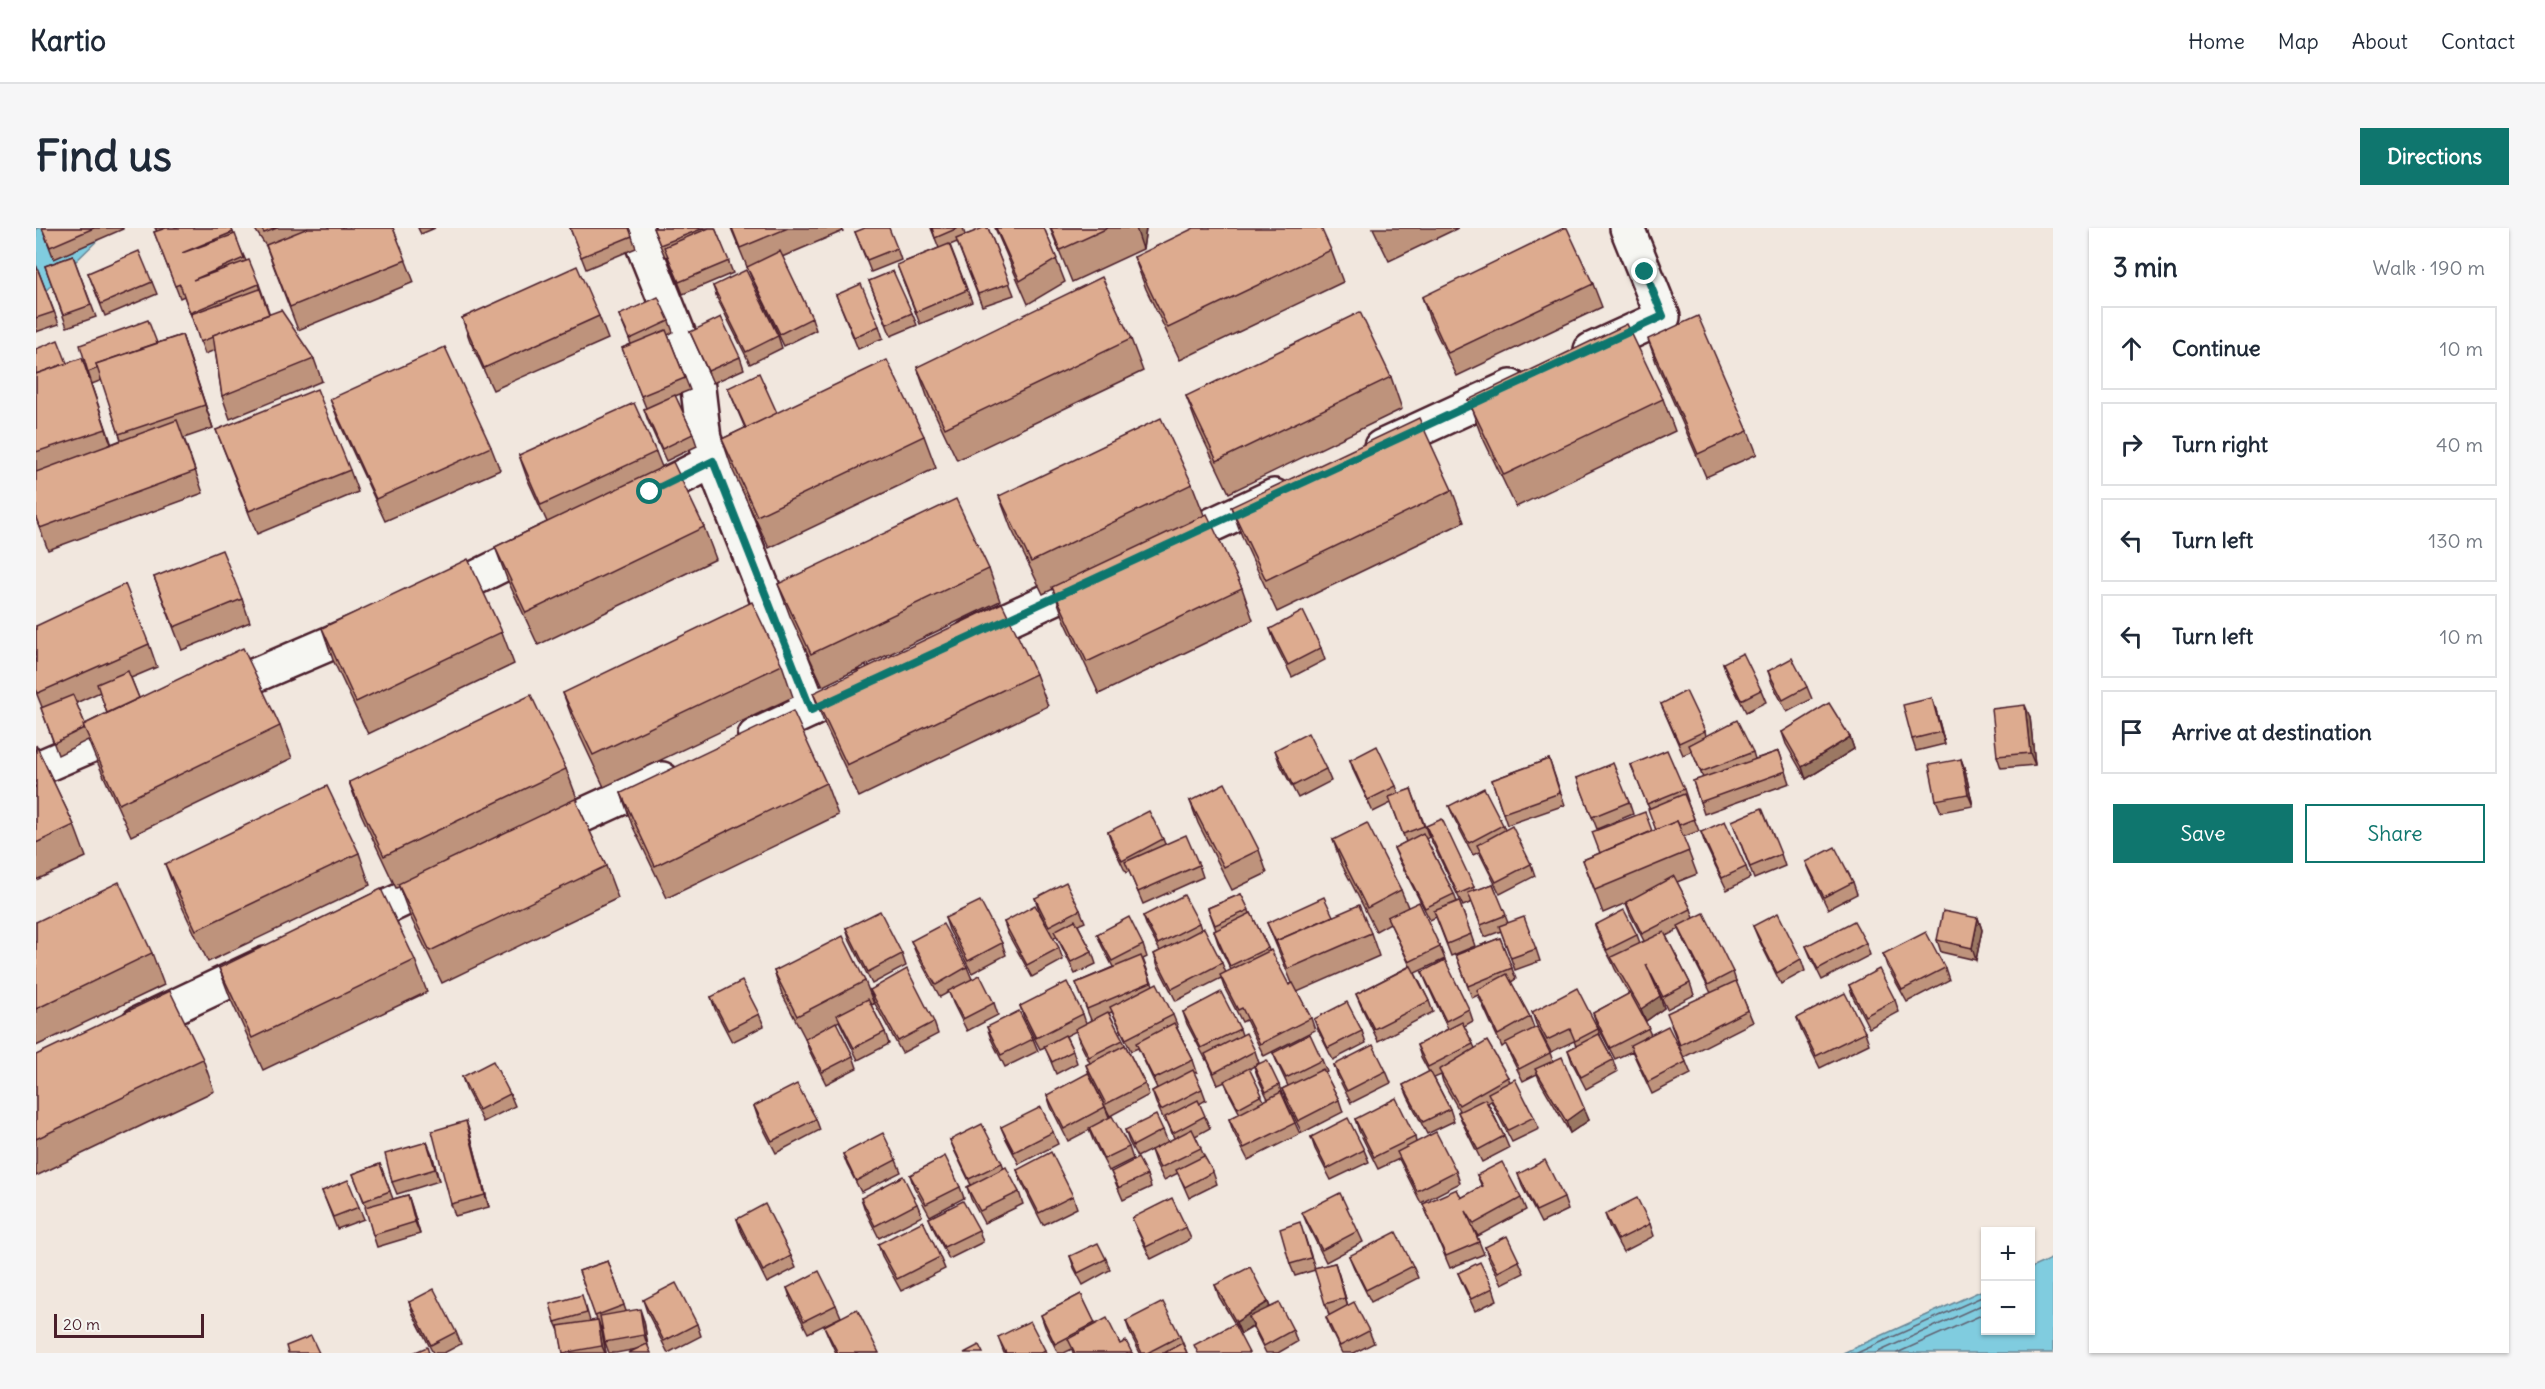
<!DOCTYPE html>
<html lang="en">
<head>
<meta charset="utf-8">
<style>
  body { margin:0; font-family:Delius,sans-serif; background:#f6f6f7; color:#1f2937 }
  .controls { position:absolute; right:18px; bottom:18px; display:grid; overflow:hidden; border-radius:0px; box-shadow:0 2px 4px #0004 }
  .controls button { width:54px; height:54px; display:grid; place-items:center; padding:0; border:0; border-bottom:2px solid #e0e1e3; background:#fff; color:#1f2937; font:30px sans-serif }
  .scale { position:absolute; left:18px; bottom:15px; width:150px; box-sizing:border-box; padding-left:6px; border:3px solid #4a1f2b; border-top:0; font-size:16px; line-height:21px; white-space:nowrap; color:#4a1f2b; -webkit-text-stroke:4px #f6f6f2; paint-order:stroke }
  .stop { position:absolute; width:18px; height:18px; margin:-14px; border:4px solid #0f766e; border-radius:50%; background:#fff }
  .stop.end { background:#0f766e; border-color:#fff; box-shadow:0 2px 6px #0008 }
  .list { margin:0; padding:0; list-style:none }
  h2 { display:flex; justify-content:space-between; align-items:center; height:78px; margin:0; padding:0 24px; font-size:26px }
  h2 small { font-size:20px; font-weight:400; color:#747a83 }
  .list li { display:grid; grid-template-columns:39px 1fr auto; gap:18px; align-items:center; box-sizing:border-box; height:84px; margin:0 12px 12px; padding:0 12px; border:2px solid #e0e1e3; border-radius:0px }
  .list b { display:block; font-size:22px; white-space:nowrap }
  .list em { font-size:20px; font-style:normal; color:#747a83 }
  .actions { display:flex; gap:12px; padding:18px 24px }
  .actions a { flex:1; padding:14px 0; border:2px solid #0f766e; border-radius:0px; text-align:center; font-size:21px; color:#0f766e }
  .actions .main { background:#0f766e; color:#fff }
  .icon { flex:none; width:33px; height:33px; fill:none; stroke:currentColor; stroke-width:2; stroke-linecap:round; stroke-linejoin:round }
  .map { position:relative; flex:none; width:2017px; height:1125px; overflow:hidden; border-radius:0px }
  header { display:flex; align-items:center; gap:36px; box-sizing:border-box; height:84px; padding:0 30px; background:#fff; border-bottom:2px solid #e0e1e3 }
  header strong { font-size:28px }
  nav { display:flex; gap:33px; margin-inline-start:auto; font-size:21px }
  .intro { display:flex; align-items:center; justify-content:space-between; box-sizing:border-box; height:144px; padding:0 36px }
  h1 { margin:0; font-size:42px }
  .button { padding:15px 27px; border-radius:0px; background:#0f766e; color:#fff; font-size:21px; font-weight:700 }
  main { display:flex; gap:36px; padding:0 36px }
  aside { flex:1; background:#fff; border-radius:0px; box-shadow:0 2px 4px #0004 }
  .map>svg:first-child { display:block }
  .water { fill:#80ccdf; stroke:#6a8797; stroke-width:1.5 }
  .lines { fill:none; stroke-linecap:round; stroke-linejoin:round }
  .shore { stroke:#606473; stroke-width:1.5 }
  .minor-casing { stroke:#4a1f2b; stroke-width:38 }
  .minor { stroke:#f6f6f2; stroke-width:33 }
  .wall { fill:#be937b; stroke:#4a1f2b; stroke-width:1.5; fill-rule:evenodd }
  .shaded-wall { fill:#9b7864; stroke:#4a1f2b; stroke-width:1.5 }
  .building { fill:#ddab8f; stroke:#4a1f2b; stroke-width:1.5 }
  .route { stroke:#0f766e; stroke-width:8 }
</style>
</head>
<body>
<header>
<strong>Kartio</strong>
<nav><a>Home</a><a>Map</a><a>About</a><a>Contact</a></nav>
</header>
<div class="intro"><h1>Find us</h1><a class="button">Directions</a></div>
<main>
<div class="map">
<svg width="2017" height="1125" viewBox="0 0 2017 1125">
  <rect width="100%" height="100%" fill="#f1e7de"/>
  <filter id="ink" filterUnits="userSpaceOnUse"><feTurbulence type="fractalNoise" baseFrequency=".0167" numOctaves="2"/><feDisplacementMap in="SourceGraphic" scale="12" xChannelSelector="R" yChannelSelector="G"/><feConvolveMatrix kernelMatrix="1 2 1 2 8 2 1 2 1" color-interpolation-filters="sRGB"/></filter>
  <g filter="url(#ink)">
    <g class="water">
      <polygon points="0,0 74,0 0,72"/>
      <polygon points="2017,1030 2017,1125 1807,1125 1949,1061 1950,1102 1994,1102 1995,1040"/>
    </g>
    <g class="lines">
      <g class="shore">
        <polyline points="1821,1125 1950,1067"/>
        <polyline points="1840,1125 1950,1075"/>
        <polyline points="1861,1125 1950,1085"/>
      </g>
      <defs>
        <g id="minor">
          <polyline points="600,0 661,152 668,211 775,482"/>
          <polyline points="1555,122 1627,89 1591,0"/>
          <polyline points="1345,219 1475,159"/>
          <polyline points="604,270 677,233"/>
          <polyline points="1135,316 1238,268"/>
          <polyline points="399,370 506,317"/>
          <polyline points="934,409 1061,350"/>
          <polyline points="178,465 332,399"/>
          <polyline points="719,508 822,460"/>
          <polyline points="0,541 95,500"/>
          <polyline points="506,606 626,551"/>
          <polyline points="313,697 408,652"/>
          <polyline points="102,796 229,736"/>
        </g>
      </defs>
      <use href="#minor" class="minor-casing"/>
      <use href="#minor" class="minor"/>
    </g>
    <g class="wall">
      <polygon points="6,0 87,0 87,1 18,31"/>
      <polygon points="119,0 195,0 210,33 223,56 234,87 278,131 286,153 194,191 186,168 179,122 169,126 148,68 144,70 118,4 121,3"/>
      <polygon points="218,0 357,0 378,54 262,102 230,18"/>
      <polygon points="382,0 399,0 385,6"/>
      <polygon points="534,0 593,0 600,20 550,41"/>
      <polygon points="617,0 679,0 697,45 647,66 632,28 629,29"/>
      <polygon points="695,0 806,0 807,3 746,29 776,90 780,102 748,118 716,51"/>
      <polygon points="895,0 927,0 929,7 952,0 978,67 946,78 921,14 914,17 936,74 884,96 861,37 903,20"/>
      <polygon points="959,0 1008,0 1029,54 992,76"/>
      <polygon points="1014,0 1110,0 1107,21 1036,54"/>
      <polygon points="1337,0 1422,0 1353,33"/>
      <polygon points="819,4 861,20 865,32 835,44"/>
      <polygon points="1295,22 1307,54 1144,132 1110,61 1098,29"/>
      <polygon points="37,28 60,89 31,99 9,38"/>
      <polygon points="0,37 23,96 0,104"/>
      <polygon points="52,45 116,54 121,66 69,88"/>
      <polygon points="833,53 876,85 881,97 855,108"/>
      <polygon points="1557,56 1566,79 1421,148 1394,92 1386,69"/>
      <polygon points="677,58 742,108 746,120 714,136 681,70"/>
      <polygon points="800,67 843,98 847,110 822,121"/>
      <polygon points="583,87 633,93 637,104 632,107 654,162 639,168 657,206 661,218 630,233 612,193 608,181 610,180 586,120 595,116"/>
      <polygon points="563,88 572,111 457,162 434,113 426,90"/>
      <polygon points="654,104 704,129 708,141 677,155 659,115"/>
      <polygon points="146,107 177,200 148,210 167,265 12,322 0,290 0,121 31,135 46,130 75,216 85,212 66,152 56,156 52,144 121,115"/>
      <polygon points="1095,111 1107,143 921,232 892,171 881,139"/>
      <polygon points="1612,111 1712,203 1721,226 1670,249 1620,134"/>
      <polygon points="1355,149 1366,181 1193,265 1162,200 1150,168"/>
      <polygon points="692,160 741,185 888,208 900,240 733,320 697,243 686,211 709,200"/>
      <polygon points="294,171 455,219 464,242 349,293 303,194"/>
      <polygon points="1627,171 1639,203 1480,279 1444,204 1432,172"/>
      <polygon points="180,202 314,242 322,264 221,306"/>
      <polygon points="620,224 626,239 668,299 680,331 502,417 471,351 459,319 511,294 491,250 483,227"/>
      <polygon points="1156,256 1168,287 1206,360 1217,392 1063,466 1028,391 1017,361 1007,366 975,300 963,268"/>
      <polygon points="1416,262 1428,294 1241,384 1207,311 1195,279"/>
      <polygon points="953,341 964,373 787,458 754,388 742,356"/>
      <polygon points="118,349 206,371 214,394 146,422"/>
      <path d="M0,398L113,416L121,439L95,450L103,470L244,498L256,530L95,608L59,529L52,512L22,527L5,480L6,479L0,464ZM64,464L71,485L49,496L40,475Z"/>
      <polygon points="286,400 466,404 478,436 332,506 297,432"/>
      <polygon points="1234,401 1285,420 1289,432 1256,449 1238,413"/>
      <polygon points="1687,435 1725,462 1730,474 1710,484 1691,447"/>
      <polygon points="746,437 757,469 568,559 539,497 527,465"/>
      <polygon points="1732,443 1771,459 1776,471 1751,484 1736,455"/>
      <polygon points="1000,446 1012,478 823,569 789,497 777,465"/>
      <polygon points="1896,470 1900,482 1909,516 1880,523 1876,511"/>
      <polygon points="1625,476 1669,503 1670,508 1717,524 1719,531 1743,523 1754,555 1668,586 1657,553 1667,550 1656,523 1647,527"/>
      <polygon points="1994,489 1999,537 1965,540 1961,528"/>
      <polygon points="1746,504 1814,509 1818,521 1770,551 1750,516"/>
      <polygon points="0,518 38,597 50,629 0,652"/>
      <polygon points="1239,522 1290,541 1295,553 1262,570 1243,534"/>
      <polygon points="1513,531 1529,577 1471,597 1456,552"/>
      <polygon points="1925,531 1929,542 1937,578 1905,584 1900,572"/>
      <polygon points="1314,532 1360,558 1363,566 1375,561 1393,609 1390,611 1418,666 1421,674 1423,673 1439,718 1415,728 1400,689 1394,692 1363,632 1358,620 1370,614 1355,575 1337,584 1318,544"/>
      <path d="M1595,537L1648,561L1652,573H1651L1663,603L1647,609L1661,646L1641,654L1655,681L1658,690L1697,744L1701,756L1717,794L1648,829L1655,846L1616,866L1596,823L1579,831L1561,797L1557,785L1593,766L1579,741L1576,734L1563,709L1559,697L1601,707L1604,715L1608,713L1594,686L1590,675L1567,685L1547,632L1620,602L1613,580ZM1643,701L1647,710L1675,765L1635,797L1647,828L1615,807L1604,783L1610,793L1628,780L1618,754L1631,781L1658,767L1654,755L1630,708Z"/>
      <polygon points="530,541 542,573 540,574 570,638 582,670 406,755 374,688 363,659 360,660 325,586 313,554"/>
      <polygon points="1541,550 1593,574 1597,586 1561,601"/>
      <polygon points="790,555 802,587 631,670 596,597 585,565"/>
      <polygon points="1154,573 1223,622 1231,645 1196,662 1162,595"/>
      <polygon points="1413,578 1467,597 1469,602 1495,636 1499,648 1464,666 1443,624 1437,627 1418,590"/>
      <polygon points="1696,593 1745,626 1749,638 1718,651"/>
      <polygon points="1390,598 1438,659 1439,663 1457,656 1472,695 1500,721 1504,733 1479,742 1465,703 1449,709 1436,674 1427,678 1394,610"/>
      <polygon points="1072,604 1127,611 1129,616 1163,637 1167,649 1107,676 1093,643 1090,645 1076,616"/>
      <polygon points="1665,604 1710,639 1714,650 1691,662 1669,616"/>
      <polygon points="1297,612 1365,662 1372,679 1404,719 1409,731 1379,745 1393,773 1397,784 1342,813 1325,778 1320,766 1374,738 1354,695 1340,703 1305,635"/>
      <polygon points="323,625 334,657 172,734 141,668 129,636"/>
      <polygon points="1770,634 1817,654 1821,666 1792,681 1775,646"/>
      <polygon points="1205,666 1214,685 1215,685 1233,722 1253,757 1256,755 1231,695 1297,688 1335,705 1343,728 1261,764 1275,790 1279,802 1228,828 1210,792 1206,794 1188,759 1185,750 1140,773 1122,738 1118,726 1124,723 1111,699 1107,688 1163,695 1165,701 1186,735 1190,745 1195,742 1182,715 1178,703 1180,702 1172,680"/>
      <polygon points="999,670 1044,682 1049,694 1042,697 1056,724 1060,736 1039,746 1021,709 1017,710 1023,720 1027,732 996,749 972,706 968,694 1014,704 1003,682"/>
      <polygon points="909,690 966,715 970,727 936,745 913,702"/>
      <polygon points="1942,690 1946,702 1940,732 1905,724 1901,712"/>
      <polygon points="0,694 116,725 128,757 0,818"/>
      <polygon points="1717,698 1765,731 1769,743 1745,756 1722,710"/>
      <polygon points="810,700 866,726 870,738 836,756 814,712"/>
      <polygon points="1061,706 1107,717 1111,729 1107,731 1117,757 1137,787 1142,799 1141,800 1157,832 1161,844 1158,845 1166,861 1170,872 1163,876 1174,900 1159,908 1168,928 1177,944 1181,956 1153,970 1142,945 1128,952 1119,934 1115,922 1101,929 1093,914 1089,902 1127,902 1132,914 1138,910 1131,893 1129,894 1120,875 1116,863 1121,860 1102,820 1095,823 1076,784 1073,785 1109,856 1113,867 1074,888 1054,849 1050,837 1054,835 1043,813 1040,803 1030,808 1037,823 1041,835 1020,846 1009,819 1004,821 988,790 984,778 1047,786 1050,795 1055,792 1040,755 1077,739 1066,718"/>
      <polygon points="1464,710 1480,751 1475,754 1494,789 1498,800 1514,825 1517,833 1553,892 1534,905 1504,853 1501,846 1487,853 1474,827 1470,816 1466,819 1442,767 1436,770 1420,727"/>
      <polygon points="875,713 931,739 936,751 958,775 962,787 931,803 917,775 913,764 904,769 880,725"/>
      <polygon points="1830,715 1834,727 1786,752 1775,730 1770,718"/>
      <polygon points="1847,726 1909,740 1913,752 1871,774 1851,738"/>
      <polygon points="379,732 391,764 227,842 195,772 183,740"/>
      <polygon points="738,743 829,753 838,776 835,777 849,804 853,816 822,832 803,793 800,795 817,828 821,840 790,856 773,822 769,810 746,766"/>
      <polygon points="1386,744 1433,781 1437,793 1428,798 1439,820 1472,849 1474,854 1498,889 1503,901 1476,914 1455,873 1452,875 1468,908 1473,920 1446,934 1427,896 1422,884 1424,884 1407,854 1405,847 1398,850 1414,881 1418,893 1391,906 1372,869 1367,857 1393,844 1385,829 1381,817 1412,801 1391,756"/>
      <polygon points="1813,757 1859,772 1863,784 1833,800 1817,769"/>
      <polygon points="834,762 898,794 902,806 866,825 838,774"/>
      <polygon points="675,769 723,786 728,798 696,814 679,781"/>
      <polygon points="1147,784 1204,801 1206,807 1219,823 1223,835 1213,841 1228,873 1232,871 1222,850 1218,838 1243,857 1247,870 1259,895 1264,906 1212,932 1197,903 1193,891 1204,886 1193,865 1189,854 1182,857 1171,831 1170,832 1151,796"/>
      <polygon points="1496,784 1562,801 1565,809 1577,832 1581,844 1550,861 1536,834 1532,822 1540,818 1538,813 1515,824 1500,796"/>
      <polygon points="1761,790 1829,804 1833,816 1784,840 1765,802"/>
      <polygon points="1278,791 1326,803 1330,815 1297,832 1282,802"/>
      <polygon points="951,799 997,811 1002,823 969,839 955,811"/>
      <polygon points="1237,825 1286,832 1291,844 1289,845 1303,872 1307,884 1266,905 1250,873 1246,861 1252,858 1242,837"/>
      <polygon points="0,827 167,831 178,863 0,948"/>
      <polygon points="1298,837 1350,843 1355,855 1315,875 1302,849"/>
      <polygon points="426,849 474,866 479,878 447,894 430,861"/>
      <polygon points="1011,867 1069,879 1073,889 1093,919 1097,931 1073,943 1057,912 1053,902 1032,913 1015,879"/>
      <polygon points="718,878 780,891 784,902 740,925 722,890"/>
      <polygon points="1319,891 1379,909 1380,914 1420,943 1424,955 1385,975 1363,931 1342,941 1323,903"/>
      <polygon points="965,899 1017,904 1022,916 983,936 970,911"/>
      <polygon points="434,905 453,979 419,988 415,976"/>
      <polygon points="1275,909 1328,922 1333,934 1295,952 1279,921"/>
      <polygon points="914,912 966,935 968,940 983,964 987,976 948,995 935,971 931,959 935,957 919,924"/>
      <polygon points="396,926 403,953 361,966 356,954"/>
      <polygon points="807,926 860,932 865,944 825,964 811,937"/>
      <polygon points="344,936 357,971 372,967 384,1006 341,1019 337,1007 330,979 317,946"/>
      <polygon points="981,942 1037,968 1041,980 1007,997 985,953"/>
      <polygon points="1075,944 1111,947 1115,959 1087,972"/>
      <polygon points="1482,946 1528,970 1532,982 1505,995 1486,958"/>
      <polygon points="874,947 924,959 928,970 894,988 878,959"/>
      <polygon points="1441,947 1485,970 1490,982 1442,1008 1438,1001 1448,1026 1414,1040 1387,976 1425,970 1446,959"/>
      <polygon points="286,963 323,979 328,991 301,1001"/>
      <polygon points="825,970 881,976 886,988 843,1010 829,982"/>
      <polygon points="1266,984 1322,1003 1327,1014 1290,1034 1271,996"/>
      <polygon points="1569,986 1614,996 1618,1008 1587,1024 1573,998"/>
      <polygon points="893,990 943,1002 947,1014 913,1031 898,1002"/>
      <polygon points="1096,990 1150,999 1155,1011 1115,1031 1101,1002"/>
      <polygon points="701,991 755,1028 760,1040 731,1055 705,1003"/>
      <polygon points="1268,1006 1279,1040 1299,1035 1312,1078 1333,1103 1338,1115 1318,1125 1306,1125 1294,1101 1290,1089 1293,1087 1279,1042 1259,1048 1254,1036"/>
      <polygon points="842,1016 904,1029 909,1041 865,1063 846,1028"/>
      <polygon points="1449,1019 1483,1033 1488,1045 1466,1056 1453,1031"/>
      <polygon points="1034,1028 1070,1031 1074,1042 1047,1057 1038,1040"/>
      <polygon points="1313,1028 1377,1038 1382,1050 1335,1074 1318,1040"/>
      <polygon points="572,1033 590,1083 608,1093 612,1119 580,1125 573,1125 569,1114 566,1099 565,1099 570,1125 527,1125 524,1105 519,1094 550,1079 554,1093 561,1092 543,1043"/>
      <polygon points="1422,1045 1457,1060 1461,1072 1439,1083 1427,1057"/>
      <polygon points="1179,1057 1232,1074 1234,1079 1257,1102 1261,1114 1242,1125 1230,1125 1217,1099 1205,1106 1183,1069"/>
      <polygon points="751,1060 800,1077 805,1089 772,1105 755,1072"/>
      <polygon points="1045,1066 1059,1096 1096,1125 1037,1125 1036,1121 1028,1125 1022,1125 1009,1099 1005,1087"/>
      <polygon points="607,1072 661,1096 665,1108 632,1125 611,1084"/>
      <polygon points="373,1074 420,1104 425,1116 408,1125 397,1125 377,1086"/>
      <polygon points="1090,1093 1144,1108 1151,1125 1104,1125 1094,1105"/>
      <polygon points="788,1098 843,1125 800,1125 793,1110"/>
      <polygon points="962,1109 1009,1122 1010,1125 968,1125"/>
    </g>
    <g class="shaded-wall">
      <polygon points="1100,0 1110,0 1107,21"/>
      <polygon points="146,107 154,130 177,200 169,177"/>
      <polygon points="46,130 54,153 78,223 70,201"/>
      <polygon points="1896,470 1900,482 1909,516 1905,504"/>
      <polygon points="1989,477 1994,489 1999,537 1994,525"/>
      <polygon points="1814,509 1818,521 1770,551 1766,539"/>
      <polygon points="1925,531 1929,542 1937,578 1932,566"/>
      <polygon points="1942,690 1946,702 1940,732 1936,720"/>
      <polygon points="1624,768 1628,780 1610,793 1605,781"/>
      <polygon points="1548,880 1553,892 1534,905 1530,893"/>
      <polygon points="430,893 434,905 453,979 449,967"/>
      <polygon points="391,914 396,926 403,953 399,941"/>
      <polygon points="372,967 376,979 384,1006 379,994"/>
      <polygon points="1299,1035 1303,1047 1313,1082 1309,1070"/>
      <polygon points="1232,1074 1236,1086 1213,1089 1217,1098 1205,1106 1200,1094"/>
      <polygon points="604,1081 608,1093 612,1119 608,1107"/>
      <polygon points="562,1092 566,1104 570,1125 569,1125 566,1118"/>
    </g>
    <g class="building">
      <polygon points="6,0 58,0 14,19"/>
      <polygon points="130,0 195,0 197,4 146,25 199,6 208,30 157,52 213,32 223,56 154,85 144,56 139,58 118,4"/>
      <polygon points="225,0 241,0 228,5"/>
      <polygon points="272,0 357,0 370,32 254,79 230,17"/>
      <polygon points="534,0 593,0 596,8 545,29"/>
      <polygon points="617,0 668,0 624,17"/>
      <polygon points="673,0 679,0 693,33 643,54 628,19"/>
      <polygon points="696,0 752,0 704,20"/>
      <polygon points="829,0 853,0 861,20 831,32 819,4"/>
      <polygon points="896,0 922,0 899,10"/>
      <polygon points="947,0 952,0 974,55 942,66 920,11"/>
      <polygon points="960,0 1008,0 1021,31 984,53"/>
      <polygon points="1015,0 1072,0 1024,22"/>
      <polygon points="1158,0 1285,0 1295,22 1132,100 1098,29"/>
      <polygon points="1528,0 1531,0 1557,56 1412,125 1386,69"/>
      <polygon points="913,16 931,62 880,84 861,37"/>
      <polygon points="103,23 116,54 65,76 52,45"/>
      <polygon points="744,23 776,90 744,106 711,39"/>
      <polygon points="37,28 55,77 27,87 9,38"/>
      <polygon points="0,37 18,84 0,90"/>
      <polygon points="541,38 563,88 448,140 426,90"/>
      <polygon points="710,42 742,108 710,124 677,58"/>
      <polygon points="857,43 876,85 851,96 833,53"/>
      <polygon points="1066,49 1095,111 909,200 881,139"/>
      <polygon points="825,56 843,98 818,109 800,67"/>
      <polygon points="224,61 233,86 177,107 177,109 164,114 155,86"/>
      <polygon points="622,69 633,93 594,111 583,87"/>
      <polygon points="245,82 278,131 186,168 177,107"/>
      <polygon points="1324,84 1355,149 1181,233 1150,168"/>
      <polygon points="1662,88 1712,203 1662,226 1612,111"/>
      <polygon points="685,89 704,129 672,143 654,104"/>
      <polygon points="112,92 121,115 60,136 62,140 52,144 44,117"/>
      <polygon points="1591,96 1627,171 1468,247 1432,172"/>
      <polygon points="630,102 649,150 605,168 586,120"/>
      <polygon points="146,107 169,177 83,206 60,136"/>
      <polygon points="22,112 31,135 0,146 0,121"/>
      <polygon points="409,119 455,219 340,271 294,171"/>
      <polygon points="46,130 70,201 0,224 0,146"/>
      <polygon points="851,132 888,208 721,288 686,211"/>
      <polygon points="723,145 741,185 710,200 692,160"/>
      <polygon points="281,161 314,242 213,283 180,202"/>
      <polygon points="639,167 657,206 626,221 608,181"/>
      <polygon points="598,175 620,224 505,277 483,227"/>
      <polygon points="1125,190 1156,256 995,334 963,268"/>
      <polygon points="1383,190 1416,262 1230,352 1195,279"/>
      <polygon points="141,192 159,243 4,300 0,290 0,244"/>
      <polygon points="637,234 668,299 490,385 459,319"/>
      <polygon points="920,271 953,341 775,426 742,356"/>
      <polygon points="1171,286 1206,360 1051,434 1016,359"/>
      <polygon points="186,322 206,371 138,399 118,349"/>
      <polygon points="432,331 466,404 320,474 286,400"/>
      <polygon points="89,356 113,416 2,465 0,461 0,398"/>
      <polygon points="716,374 746,437 557,527 527,465"/>
      <polygon points="966,375 1000,446 811,537 777,465"/>
      <polygon points="1267,383 1285,420 1252,437 1234,401"/>
      <polygon points="207,420 244,498 83,576 47,497"/>
      <polygon points="1707,425 1725,462 1705,472 1687,435"/>
      <polygon points="1756,430 1771,459 1747,472 1732,443"/>
      <polygon points="92,443 103,470 71,485 61,456"/>
      <polygon points="1650,463 1669,503 1643,515 1625,476"/>
      <polygon points="37,467 49,496 47,497 48,500 18,515 5,480"/>
      <polygon points="495,467 530,541 348,628 313,554"/>
      <polygon points="1896,470 1905,504 1876,511 1867,477"/>
      <polygon points="1793,475 1814,509 1766,539 1746,504"/>
      <polygon points="1989,477 1994,525 1961,528 1956,481"/>
      <polygon points="757,483 790,555 619,638 585,565"/>
      <polygon points="1701,492 1717,524 1665,544 1653,517"/>
      <polygon points="1272,505 1290,541 1257,558 1239,522"/>
      <polygon points="0,517 38,597 0,615"/>
      <polygon points="1341,518 1360,558 1332,572 1314,532"/>
      <polygon points="1631,522 1648,561 1611,576 1595,537"/>
      <polygon points="1743,523 1750,543 1664,574 1657,553"/>
      <polygon points="1513,531 1524,565 1467,585 1456,552"/>
      <polygon points="1925,531 1932,566 1900,572 1893,537"/>
      <polygon points="1577,535 1593,574 1556,589 1541,550"/>
      <polygon points="1189,555 1223,622 1188,639 1154,573"/>
      <polygon points="291,558 323,625 160,702 129,636"/>
      <polygon points="1448,560 1467,597 1433,615 1413,578"/>
      <polygon points="1375,561 1388,598 1367,606 1353,569"/>
      <polygon points="1648,566 1658,591 1643,597 1641,593 1620,602 1612,581"/>
      <polygon points="539,571 570,638 394,723 362,656"/>
      <polygon points="1726,580 1745,626 1714,639 1696,593"/>
      <polygon points="1113,583 1127,611 1086,633 1072,604"/>
      <polygon points="1609,584 1616,603 1564,625 1556,604"/>
      <polygon points="1406,591 1438,659 1422,666 1390,598"/>
      <polygon points="1641,593 1653,623 1559,662 1547,632"/>
      <polygon points="1689,593 1710,639 1686,650 1665,604"/>
      <polygon points="1331,595 1365,662 1331,680 1297,612"/>
      <polygon points="1476,598 1495,636 1460,654 1441,617"/>
      <polygon points="1387,605 1418,666 1389,680 1358,620"/>
      <polygon points="1150,607 1163,637 1102,664 1089,634"/>
      <polygon points="1799,619 1817,654 1788,669 1770,634"/>
      <polygon points="1638,648 1655,681 1606,706 1590,674"/>
      <polygon points="83,654 116,725 0,781 0,694"/>
      <polygon points="1030,654 1044,682 1013,698 999,670"/>
      <polygon points="1457,656 1470,687 1445,697 1432,665"/>
      <polygon points="345,661 379,732 216,810 183,740"/>
      <polygon points="1205,666 1213,682 1179,697 1172,680"/>
      <polygon points="1148,667 1163,695 1122,716 1107,688"/>
      <polygon points="1288,669 1297,688 1240,713 1242,718 1231,695"/>
      <polygon points="944,673 966,715 932,733 909,690"/>
      <polygon points="1423,673 1435,706 1411,716 1398,683"/>
      <polygon points="1383,674 1404,719 1373,734 1351,689"/>
      <polygon points="999,677 1023,720 991,737 968,694"/>
      <polygon points="1323,677 1335,705 1252,741 1240,713"/>
      <polygon points="1588,682 1601,707 1571,722 1559,697"/>
      <polygon points="844,683 866,726 832,744 810,700"/>
      <polygon points="1907,683 1942,690 1936,720 1901,712"/>
      <polygon points="1215,685 1232,720 1194,738 1178,703"/>
      <polygon points="1668,685 1697,744 1672,757 1642,698"/>
      <polygon points="1742,685 1765,731 1741,745 1717,698"/>
      <polygon points="1093,689 1107,717 1076,733 1061,706"/>
      <polygon points="1488,689 1500,721 1475,730 1463,698"/>
      <polygon points="1039,692 1056,724 1035,734 1018,703"/>
      <polygon points="1818,693 1830,715 1782,741 1770,718"/>
      <polygon points="907,696 931,739 900,757 875,713"/>
      <polygon points="1168,700 1186,735 1136,761 1118,726"/>
      <polygon points="1628,704 1654,755 1627,769 1610,736 1624,768 1605,781 1575,729"/>
      <polygon points="1890,704 1909,740 1866,762 1847,726"/>
      <polygon points="807,708 829,753 761,788 738,743"/>
      <polygon points="1464,710 1476,740 1432,758 1420,727"/>
      <polygon points="1235,722 1253,757 1257,755 1275,790 1224,816 1206,780 1202,782 1184,747"/>
      <polygon points="1105,728 1115,754 1051,781 1040,755"/>
      <polygon points="1409,732 1433,781 1410,793 1386,744"/>
      <polygon points="1375,738 1393,773 1338,801 1320,766"/>
      <polygon points="871,741 898,794 862,813 834,762"/>
      <polygon points="1843,741 1859,772 1829,788 1813,757"/>
      <polygon points="1471,746 1494,789 1462,807 1441,762"/>
      <polygon points="944,747 958,775 927,791 912,763"/>
      <polygon points="706,753 723,786 692,802 675,769"/>
      <polygon points="1700,753 1712,782 1644,817 1631,785"/>
      <polygon points="1031,754 1047,786 1000,810 984,778"/>
      <polygon points="1121,755 1137,787 1090,811 1074,779"/>
      <polygon points="1541,760 1562,801 1539,813 1534,801 1511,812 1496,784"/>
      <polygon points="134,763 167,831 0,911 0,827"/>
      <polygon points="1185,764 1204,801 1165,820 1147,784"/>
      <polygon points="1594,765 1613,800 1574,820 1557,785"/>
      <polygon points="1809,765 1829,804 1780,828 1761,790"/>
      <polygon points="832,771 849,804 818,820 801,787"/>
      <polygon points="1311,774 1326,803 1292,820 1278,791"/>
      <polygon points="983,783 997,811 965,827 951,799"/>
      <polygon points="1072,784 1087,812 1053,829 1039,801"/>
      <polygon points="800,794 817,828 786,844 769,811"/>
      <polygon points="1426,794 1437,816 1392,839 1381,817"/>
      <polygon points="1138,795 1157,832 1118,851 1100,815"/>
      <polygon points="1632,798 1650,834 1612,854 1594,817"/>
      <polygon points="1501,799 1514,825 1483,841 1469,815"/>
      <polygon points="1210,805 1219,823 1178,845 1169,826"/>
      <polygon points="1274,806 1286,832 1250,850 1237,825"/>
      <polygon points="1563,806 1577,832 1545,849 1532,822"/>
      <polygon points="1029,807 1037,823 1016,834 1008,818"/>
      <polygon points="1451,813 1472,849 1423,877 1403,842"/>
      <polygon points="1089,817 1109,856 1070,876 1050,837"/>
      <polygon points="1337,817 1350,843 1311,863 1298,837"/>
      <polygon points="1526,829 1548,880 1530,893 1499,841"/>
      <polygon points="1231,832 1243,857 1230,864 1218,838"/>
      <polygon points="457,833 474,866 443,882 426,849"/>
      <polygon points="1213,840 1226,867 1202,880 1188,853"/>
      <polygon points="1287,841 1303,872 1262,893 1246,861"/>
      <polygon points="1157,842 1166,861 1125,882 1116,863"/>
      <polygon points="1394,843 1414,881 1387,894 1367,857"/>
      <polygon points="1052,845 1069,879 1028,901 1011,867"/>
      <polygon points="1479,851 1498,889 1472,902 1452,865"/>
      <polygon points="761,856 780,891 736,913 718,878"/>
      <polygon points="1245,864 1259,895 1208,920 1193,891"/>
      <polygon points="1360,870 1379,909 1338,929 1319,891"/>
      <polygon points="1449,871 1468,908 1442,922 1422,884"/>
      <polygon points="1162,872 1169,888 1137,905 1129,889"/>
      <polygon points="1005,879 1017,904 978,924 965,899"/>
      <polygon points="1120,887 1127,902 1097,918 1089,902"/>
      <polygon points="1076,888 1093,919 1068,931 1053,900"/>
      <polygon points="1312,890 1328,922 1291,941 1275,909"/>
      <polygon points="430,893 449,967 415,976 396,903"/>
      <polygon points="946,896 966,935 933,951 914,912"/>
      <polygon points="1156,901 1165,920 1124,940 1115,922"/>
      <polygon points="1400,904 1420,943 1381,963 1361,924"/>
      <polygon points="847,905 860,932 820,953 807,926"/>
      <polygon points="391,914 399,941 356,954 349,926"/>
      <polygon points="1015,924 1037,968 1003,985 981,942"/>
      <polygon points="909,928 924,959 890,976 874,947"/>
      <polygon points="1168,928 1177,944 1149,959 1140,942"/>
      <polygon points="1102,930 1111,947 1083,960 1075,944"/>
      <polygon points="1509,932 1528,970 1500,983 1482,946"/>
      <polygon points="1466,934 1485,970 1438,996 1430,983 1443,1014 1410,1028 1387,976 1421,961 1425,970 1447,958 1441,947"/>
      <polygon points="344,936 354,963 328,973 317,946"/>
      <polygon points="970,939 983,964 944,983 931,959"/>
      <polygon points="867,948 881,976 839,998 825,970"/>
      <polygon points="312,952 323,979 297,989 286,963"/>
      <polygon points="1304,965 1322,1003 1286,1022 1266,984"/>
      <polygon points="372,967 379,994 337,1007 329,979"/>
      <polygon points="1136,970 1150,999 1110,1019 1096,990"/>
      <polygon points="1601,970 1614,996 1582,1012 1569,986"/>
      <polygon points="927,973 943,1002 908,1019 893,990"/>
      <polygon points="729,976 755,1028 727,1043 701,991"/>
      <polygon points="887,993 904,1029 861,1051 842,1016"/>
      <polygon points="1264,994 1275,1030 1254,1036 1244,1001"/>
      <polygon points="1360,1004 1377,1038 1330,1062 1313,1028"/>
      <polygon points="1471,1008 1483,1033 1462,1044 1449,1019"/>
      <polygon points="1062,1015 1070,1031 1042,1045 1034,1028"/>
      <polygon points="572,1033 588,1077 559,1088 543,1043"/>
      <polygon points="1444,1034 1457,1060 1435,1071 1422,1045"/>
      <polygon points="1299,1035 1309,1070 1289,1076 1278,1040"/>
      <polygon points="1214,1039 1232,1074 1200,1094 1179,1057"/>
      <polygon points="783,1043 800,1077 768,1093 751,1060"/>
      <polygon points="640,1055 661,1096 628,1113 607,1072"/>
      <polygon points="398,1061 420,1104 395,1117 373,1074"/>
      <polygon points="1045,1066 1059,1095 1019,1116 1005,1087"/>
      <polygon points="546,1067 551,1085 519,1094 514,1076"/>
      <polygon points="1127,1074 1144,1108 1111,1125 1106,1125 1090,1093"/>
      <polygon points="1318,1074 1333,1103 1304,1118 1290,1089"/>
      <polygon points="1243,1075 1257,1102 1228,1118 1213,1089"/>
      <polygon points="604,1081 608,1107 569,1114 564,1088"/>
      <polygon points="821,1081 843,1125 802,1125 788,1098"/>
      <polygon points="1071,1090 1084,1116 1090,1113 1096,1125 1039,1125 1032,1111"/>
      <polygon points="562,1092 566,1118 527,1125 522,1098"/>
      <polygon points="994,1093 1009,1122 1004,1125 970,1125 962,1109"/>
      <polygon points="1198,1096 1213,1125 1162,1125 1158,1117"/>
      <polygon points="275,1108 283,1125 252,1125 250,1118"/>
      <polygon points="1146,1115 1151,1125 1128,1125"/>
      <polygon points="611,1116 615,1125 592,1125"/>
      <polygon points="943,1117 947,1125 928,1125"/>
      <polygon points="391,1119 393,1125 377,1125"/>
    </g>
  </g>
  <g class="lines" filter="url(#ink)">
    <polyline class="route" points="614,264 677,233 775,482 1627,88 1609,44"/>
  </g>
</svg>
<div class="controls">
<button>+</button>
<button>−</button>
</div>
<div class="scale">20 m</div>
<div class="stop" style="left:614px;top:264px"></div>
<div class="stop end" style="left:1609px;top:44px"></div>
</div>
<aside>
<h2>3 min<small>Walk · 190 m</small></h2>
<ul class="list">
<li><svg class="icon" aria-label="ahead" viewBox="0 0 24 24"><path d="M12 20V5M6 11l6-6 6 6"/></svg><div><b>Continue</b></div><em>10 m</em></li>
<li><svg class="icon" aria-label="right" viewBox="0 0 24 24"><path d="M7 20v-9h11M14 6l5 5-5 5"/></svg><div><b>Turn right</b></div><em>40 m</em></li>
<li><svg class="icon" aria-label="left" viewBox="0 0 24 24"><path d="M17 20v-9H6M10 6l-5 5 5 5"/></svg><div><b>Turn left</b></div><em>130 m</em></li>
<li><svg class="icon" aria-label="left" viewBox="0 0 24 24"><path d="M17 20v-9H6M10 6l-5 5 5 5"/></svg><div><b>Turn left</b></div><em>10 m</em></li>
<li><svg class="icon" aria-label="arrive" viewBox="0 0 24 24"><path d="M6 21V4h12l-3 4 3 4H6"/></svg><div><b>Arrive at destination</b></div></li>
</ul>
<div class="actions"><a class="main">Save</a><a>Share</a></div>
</aside>
</main>
</body>
</html>
